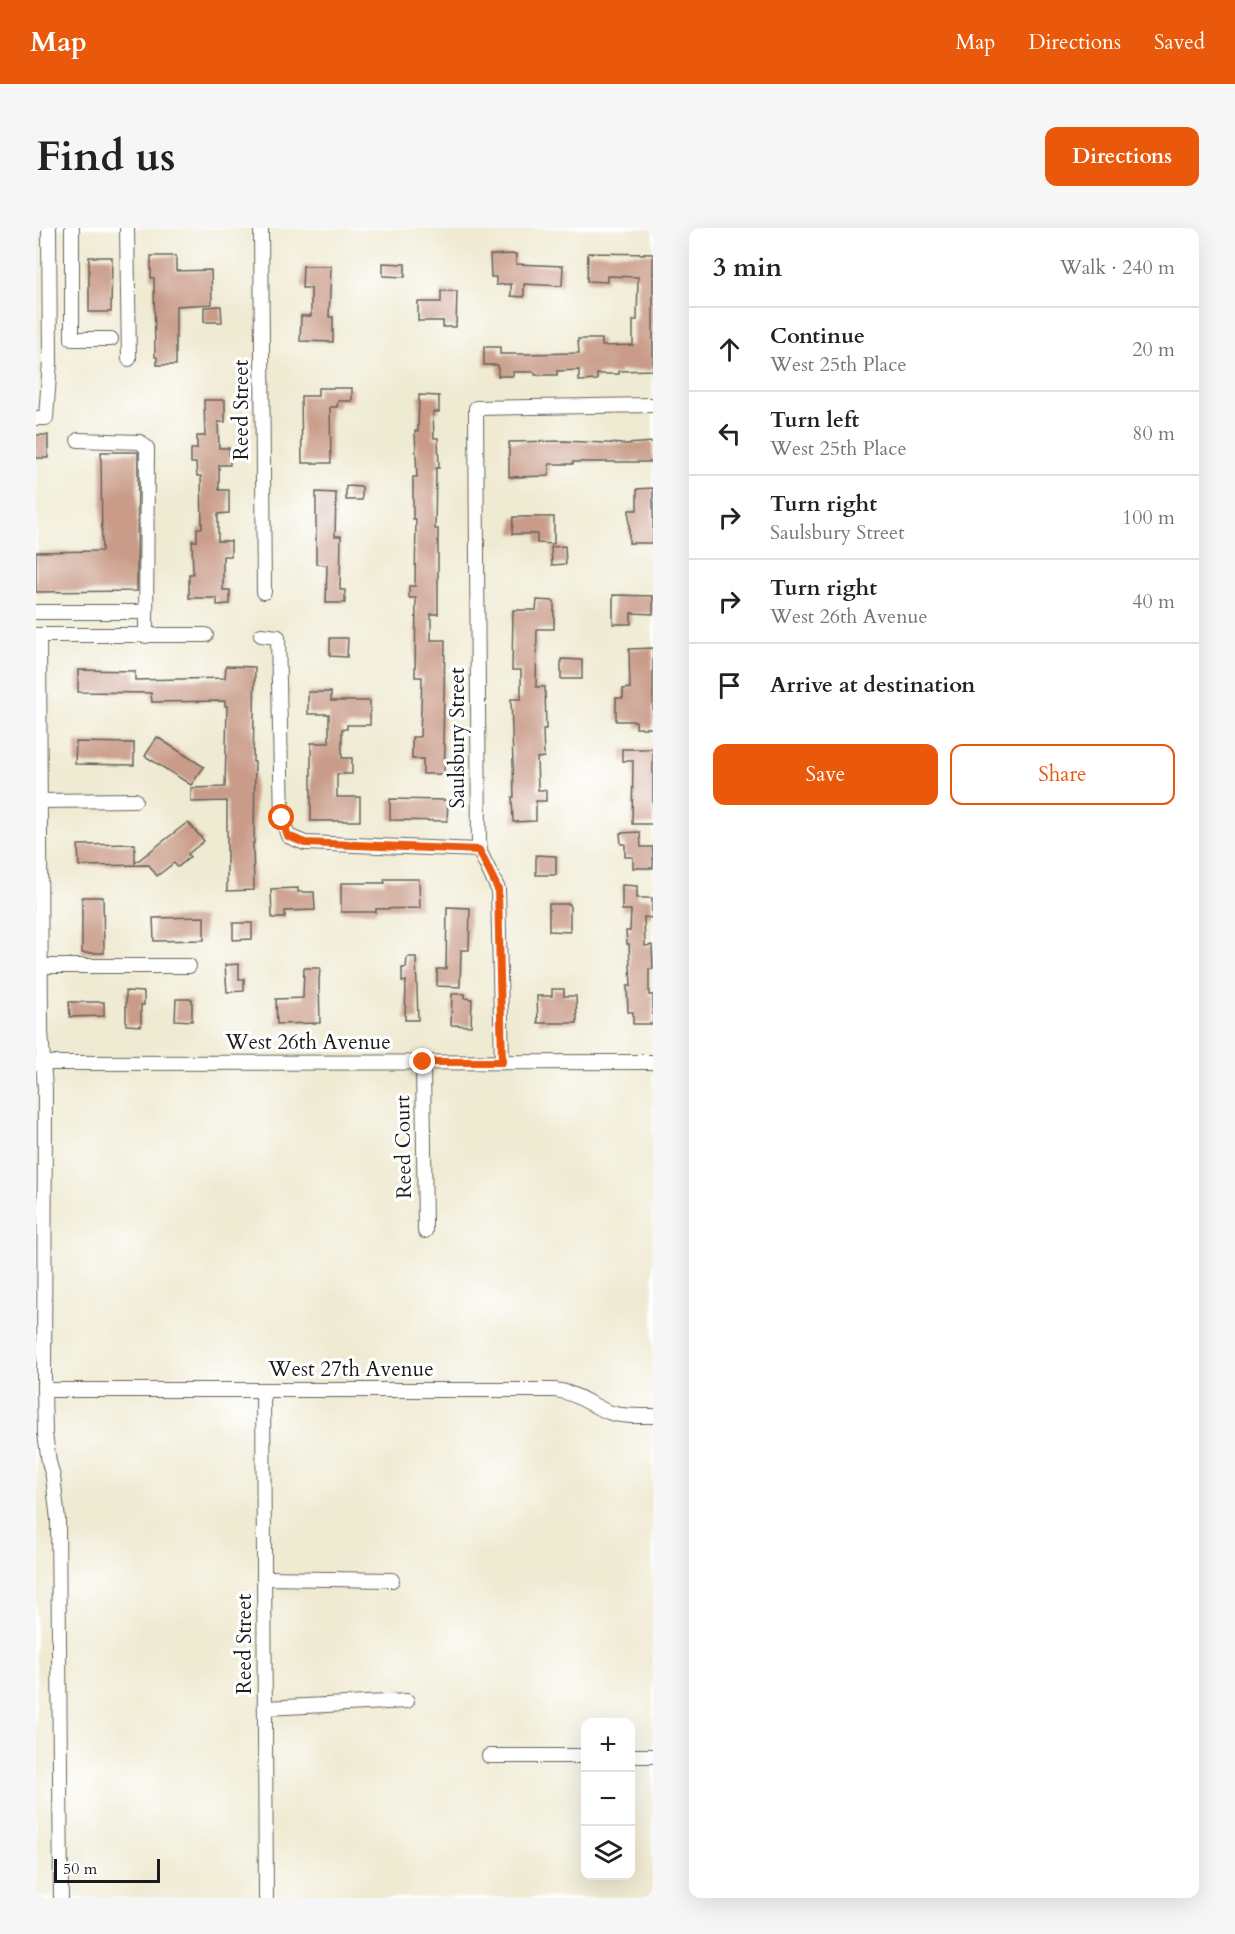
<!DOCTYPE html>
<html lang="en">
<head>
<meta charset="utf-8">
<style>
  body { margin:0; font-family:Cardo,serif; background:#f6f6f6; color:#222 }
  .controls { position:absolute; right:18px; bottom:18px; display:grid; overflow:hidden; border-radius:12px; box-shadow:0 6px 24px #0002 }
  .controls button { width:54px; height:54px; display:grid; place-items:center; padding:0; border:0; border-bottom:2px solid #e0e0e0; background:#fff; color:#222; font:30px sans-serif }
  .scale { position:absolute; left:18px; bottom:15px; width:106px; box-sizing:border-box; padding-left:6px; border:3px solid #1c1c1c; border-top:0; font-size:16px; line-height:21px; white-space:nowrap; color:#1c1c1c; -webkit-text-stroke:4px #fff; paint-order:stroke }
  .stop { position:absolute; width:18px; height:18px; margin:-14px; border:4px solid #ea580c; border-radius:50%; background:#fff }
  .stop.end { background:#ea580c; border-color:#fff; box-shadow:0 2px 6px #0008 }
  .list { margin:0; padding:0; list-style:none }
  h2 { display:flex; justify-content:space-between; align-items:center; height:78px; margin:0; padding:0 24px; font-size:26px }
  h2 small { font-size:20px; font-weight:400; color:#767676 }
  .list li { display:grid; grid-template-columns:39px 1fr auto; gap:18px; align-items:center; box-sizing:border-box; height:84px; padding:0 24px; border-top:2px solid #e0e0e0 }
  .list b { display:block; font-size:22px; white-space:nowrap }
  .list p { margin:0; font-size:20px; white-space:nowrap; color:#767676 }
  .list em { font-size:20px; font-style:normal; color:#767676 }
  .actions { display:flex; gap:12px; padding:18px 24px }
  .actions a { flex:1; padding:14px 0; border:2px solid #ea580c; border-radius:12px; text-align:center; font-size:21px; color:#ea580c }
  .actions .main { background:#ea580c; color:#fff }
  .icon { flex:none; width:33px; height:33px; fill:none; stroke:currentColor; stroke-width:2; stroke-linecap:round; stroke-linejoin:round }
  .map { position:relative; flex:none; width:617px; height:1670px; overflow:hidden; border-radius:12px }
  header { display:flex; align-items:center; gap:36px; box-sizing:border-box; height:84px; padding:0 30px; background:#ea580c; color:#fff }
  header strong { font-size:28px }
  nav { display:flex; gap:33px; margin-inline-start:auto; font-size:21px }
  .intro { display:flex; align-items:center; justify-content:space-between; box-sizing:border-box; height:144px; padding:0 36px }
  h1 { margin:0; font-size:42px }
  .button { padding:15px 27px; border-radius:12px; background:#ea580c; color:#fff; font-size:21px; font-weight:700 }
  main { display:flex; gap:36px; padding:0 36px }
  aside { flex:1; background:#fff; border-radius:12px; box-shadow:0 6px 24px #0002 }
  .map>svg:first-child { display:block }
  .building { fill:#c99b88 }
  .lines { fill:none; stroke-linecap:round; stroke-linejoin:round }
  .minor-casing { stroke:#66645c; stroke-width:16 }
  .minor { stroke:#fff; stroke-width:14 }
  .route { stroke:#ea580c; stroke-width:8 }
  .labels { text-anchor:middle; stroke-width:6; stroke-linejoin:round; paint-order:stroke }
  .street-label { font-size:21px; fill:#1c1c1c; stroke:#fff }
</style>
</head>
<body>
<header>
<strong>Map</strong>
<nav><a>Map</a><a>Directions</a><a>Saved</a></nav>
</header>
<div class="intro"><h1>Find us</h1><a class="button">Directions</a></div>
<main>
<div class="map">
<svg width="617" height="1670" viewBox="0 0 617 1670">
  <rect width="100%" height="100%" fill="#fff"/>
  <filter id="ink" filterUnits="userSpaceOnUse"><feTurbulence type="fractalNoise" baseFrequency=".0167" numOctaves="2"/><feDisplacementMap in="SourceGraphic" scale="12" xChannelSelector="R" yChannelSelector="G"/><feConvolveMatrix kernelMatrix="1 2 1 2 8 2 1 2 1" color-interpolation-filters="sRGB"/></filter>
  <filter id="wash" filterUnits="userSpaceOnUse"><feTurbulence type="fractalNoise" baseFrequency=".008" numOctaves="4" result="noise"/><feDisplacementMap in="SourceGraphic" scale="24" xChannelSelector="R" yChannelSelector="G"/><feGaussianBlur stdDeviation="1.35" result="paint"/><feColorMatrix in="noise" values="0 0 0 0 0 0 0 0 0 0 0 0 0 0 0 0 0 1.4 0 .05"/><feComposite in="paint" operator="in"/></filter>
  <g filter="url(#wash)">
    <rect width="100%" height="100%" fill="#efead2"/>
    <g id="blocks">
      <g class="building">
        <polygon points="552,25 617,26 617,142 583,143 583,146 561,146 561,152 543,153 543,142 521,143 521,147 499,147 499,144 477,144 477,148 462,148 462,137 448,137 448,119 464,119 464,126 485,126 543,125 542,111 566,111 566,118 597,117 597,92 601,92 602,49 571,48 571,54 551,53"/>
        <polygon points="480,26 480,36 527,38 526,58 488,56 488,69 475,68 475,56 460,57 460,49 455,49 454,27"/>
        <polygon points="115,28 140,28 140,43 175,42 176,76 140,78 140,137 121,137 121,129 119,129 118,50 115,50"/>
        <polygon points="53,29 76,29 75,84 53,84"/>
        <polygon points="347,35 369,36 369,49 347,48"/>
        <polygon points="267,38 295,38 293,89 297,89 297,114 264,113 265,88 275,88 275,60 266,60"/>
        <polygon points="405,63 421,63 420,99 407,99 407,93 382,93 382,74 405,74"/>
        <polygon points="185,78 186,94 168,94 168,79"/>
        <polygon points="282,160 316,160 316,173 302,173 301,179 294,179 295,235 266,235 265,168 282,168"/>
        <polygon points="383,167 403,168 403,184 397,184 398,210 402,210 403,240 400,240 399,301 402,301 402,386 395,386 395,412 409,412 407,516 409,516 408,546 387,546 387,531 376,531 376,509 384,509 386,449 379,449 380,370 373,370 373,358 379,358 380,291 377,291 377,249 381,249 379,203 382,203"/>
        <polygon points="168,172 189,172 189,194 182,194 183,220 193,220 194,237 183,237 183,262 193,262 193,285 182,286 182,313 195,313 195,328 187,328 187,362 194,362 194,376 181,377 181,370 153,370 153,346 157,346 156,313 161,313 161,300 166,300 165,248 161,248 160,235 155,235 155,221 161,221 161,208 169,208"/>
        <rect x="0" y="207" width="12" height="23"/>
        <polygon points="528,213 590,216 617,214 617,234 537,234 537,236 513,236 513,248 473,249 473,214"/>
        <polygon points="65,224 102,224 101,363 0,364 0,324 66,323"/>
        <polygon points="310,258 326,259 326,272 310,272"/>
        <polygon points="617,260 617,315 593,315 593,282 601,282 601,261"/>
        <polygon points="280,264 300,265 299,308 305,308 304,362 309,362 309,375 290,375 291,337 280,336"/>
        <polygon points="477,289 518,289 518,316 501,315 501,306 476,306"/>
        <polygon points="529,318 530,336 516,337 515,319"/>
        <polygon points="577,367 617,368 617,386 595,385 595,396 577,396"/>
        <polygon points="501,372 518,373 518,401 501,401 500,459 509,459 510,501 507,501 508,529 501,530 502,562 510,562 510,573 500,573 500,593 477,594 476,569 478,569 475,471 485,471 485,442 476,442 477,382 500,382"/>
        <polygon points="294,410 312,410 311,429 294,428"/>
        <polygon points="617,420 617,500 600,500 600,493 580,493 580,470 587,470 587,461 594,460 593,421"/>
        <polygon points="525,431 546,432 546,451 525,451"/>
        <polygon points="190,438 219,439 217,534 219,534 218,615 217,615 218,662 191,663 191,573 155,574 155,560 189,559 191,478 189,478 189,473 116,474 115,465 42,464 42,442 99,443 99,452 189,450"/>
        <polygon points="272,464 295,464 295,473 334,473 334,497 311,497 311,501 306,501 306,530 316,530 316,546 301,546 301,569 324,569 324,593 275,593 275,515 293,515 293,486 272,486"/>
        <polygon points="121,509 168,539 155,557 109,528"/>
        <polygon points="40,514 98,515 98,537 39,536"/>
        <polygon points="586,521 617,521 617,596 596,596 597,533 586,533"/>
        <polygon points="354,571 412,572 411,593 354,592"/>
        <polygon points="152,594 168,613 152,626 154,629 142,639 138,635 121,648 113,637 43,638 42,617 99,616 99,635"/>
        <polygon points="604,604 605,619 617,619 617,640 597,640 597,629 589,629 589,616 585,616 584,605"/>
        <polygon points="500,627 520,628 520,647 500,647"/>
        <polygon points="348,651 383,651 384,680 340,681 340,684 305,684 305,655 349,655"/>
        <polygon points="586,657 601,658 601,670 616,670 616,690 608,689 609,718 616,717 617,741 613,741 613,767 617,767 617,796 597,796 597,784 592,784 591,758 595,758 593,716 591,716 590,703 594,703 595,682 586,682"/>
        <polygon points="262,660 262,664 278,664 279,682 249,683 249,690 236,690 235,661"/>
        <polygon points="46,669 67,669 68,725 46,725"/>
        <polygon points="513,676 534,676 534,704 513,703"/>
        <polygon points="411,679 434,680 433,722 425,722 424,759 401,758 401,741 410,741"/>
        <polygon points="168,689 168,712 118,713 117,690"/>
        <polygon points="197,695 216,695 216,711 197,712"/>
        <polygon points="371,729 380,729 382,792 369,792 370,753 366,754 366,740 370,740"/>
        <polygon points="203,736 203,751 208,751 208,763 191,764 189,737"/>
        <polygon points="268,740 284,740 283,753 284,795 241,796 240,771 267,770"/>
        <polygon points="516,761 528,761 528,768 540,768 541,795 502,795 501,768 516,768"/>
        <polygon points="90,763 108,764 108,777 105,777 105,798 90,797"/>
        <polygon points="416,766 429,766 429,770 436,771 435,798 415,797"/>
        <polygon points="140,771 156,771 156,793 139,792"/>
        <polygon points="33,774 68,774 68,788 34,789"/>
      </g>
    </g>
  </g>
  <g filter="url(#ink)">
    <use href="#blocks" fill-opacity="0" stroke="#66645c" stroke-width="1.5"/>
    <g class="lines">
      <defs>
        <g id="minor">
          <polyline points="36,0 36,111 75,111"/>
          <polyline points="91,0 93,131"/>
          <polyline points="225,0 228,364"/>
          <polyline points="0,190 10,190 14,133 13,0"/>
          <polyline points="42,212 104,214 111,220 110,408"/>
          <polyline points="0,384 109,384"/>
          <polyline points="0,407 170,407"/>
          <polyline points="3,407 5,803 9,861 8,1162 9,1206 13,1234 17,1249 22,1292 25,1670"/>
          <polyline points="225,407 242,409 246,590 252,608 269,615 443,622"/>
          <polyline points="4,573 99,572"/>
          <polyline points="5,738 153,738"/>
          <polyline points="387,834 389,1003"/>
          <polyline points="466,834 462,661 443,622 440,180 617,177"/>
          <polyline points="0,835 617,834"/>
          <path d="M8,1162H519C540,1164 555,1178 575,1185C588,1189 603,1188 617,1188"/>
          <polyline points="227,1162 230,1670"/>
          <polyline points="228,1350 356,1352"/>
          <polyline points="229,1480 371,1473"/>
          <polyline points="453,1528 550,1528"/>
          <polyline points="594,1528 617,1528"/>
        </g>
      </defs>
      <use href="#minor" class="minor-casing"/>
      <use href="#minor" class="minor"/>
    </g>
  </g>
  <g class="lines" filter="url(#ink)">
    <polyline class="route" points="246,590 252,608 269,615 443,622 462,661 466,834 387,834"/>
  </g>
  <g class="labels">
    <g class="street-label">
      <text transform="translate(205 182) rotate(-90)" y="7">Reed Street</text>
      <text transform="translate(421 510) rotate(-90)" y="7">Saulsbury Street</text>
      <text x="272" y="821">West 26th Avenue</text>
      <text transform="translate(367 919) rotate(-91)" y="7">Reed Court</text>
      <text x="315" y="1148">West 27th Avenue</text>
      <text transform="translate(208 1416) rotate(-90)" y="7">Reed Street</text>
    </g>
  </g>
</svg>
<div class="controls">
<button>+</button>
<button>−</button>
<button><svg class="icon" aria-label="layers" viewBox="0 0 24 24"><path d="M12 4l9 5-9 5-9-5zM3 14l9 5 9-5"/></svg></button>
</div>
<div class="scale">50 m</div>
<div class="stop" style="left:246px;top:590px"></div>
<div class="stop end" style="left:387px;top:834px"></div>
</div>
<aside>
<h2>3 min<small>Walk · 240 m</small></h2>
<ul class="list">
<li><svg class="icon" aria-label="ahead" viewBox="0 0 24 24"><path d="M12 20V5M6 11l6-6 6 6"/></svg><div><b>Continue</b><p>West 25th Place</p></div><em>20 m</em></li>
<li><svg class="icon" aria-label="left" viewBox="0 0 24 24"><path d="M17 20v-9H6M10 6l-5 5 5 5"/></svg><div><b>Turn left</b><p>West 25th Place</p></div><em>80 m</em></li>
<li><svg class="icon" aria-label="right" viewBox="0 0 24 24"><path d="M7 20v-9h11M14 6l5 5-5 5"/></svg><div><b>Turn right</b><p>Saulsbury Street</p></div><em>100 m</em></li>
<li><svg class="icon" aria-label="right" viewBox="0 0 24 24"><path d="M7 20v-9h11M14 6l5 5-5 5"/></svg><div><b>Turn right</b><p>West 26th Avenue</p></div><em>40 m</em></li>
<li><svg class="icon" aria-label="arrive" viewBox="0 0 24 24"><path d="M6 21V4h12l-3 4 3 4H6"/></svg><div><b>Arrive at destination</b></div></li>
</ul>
<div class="actions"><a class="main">Save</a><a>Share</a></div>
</aside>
</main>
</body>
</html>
